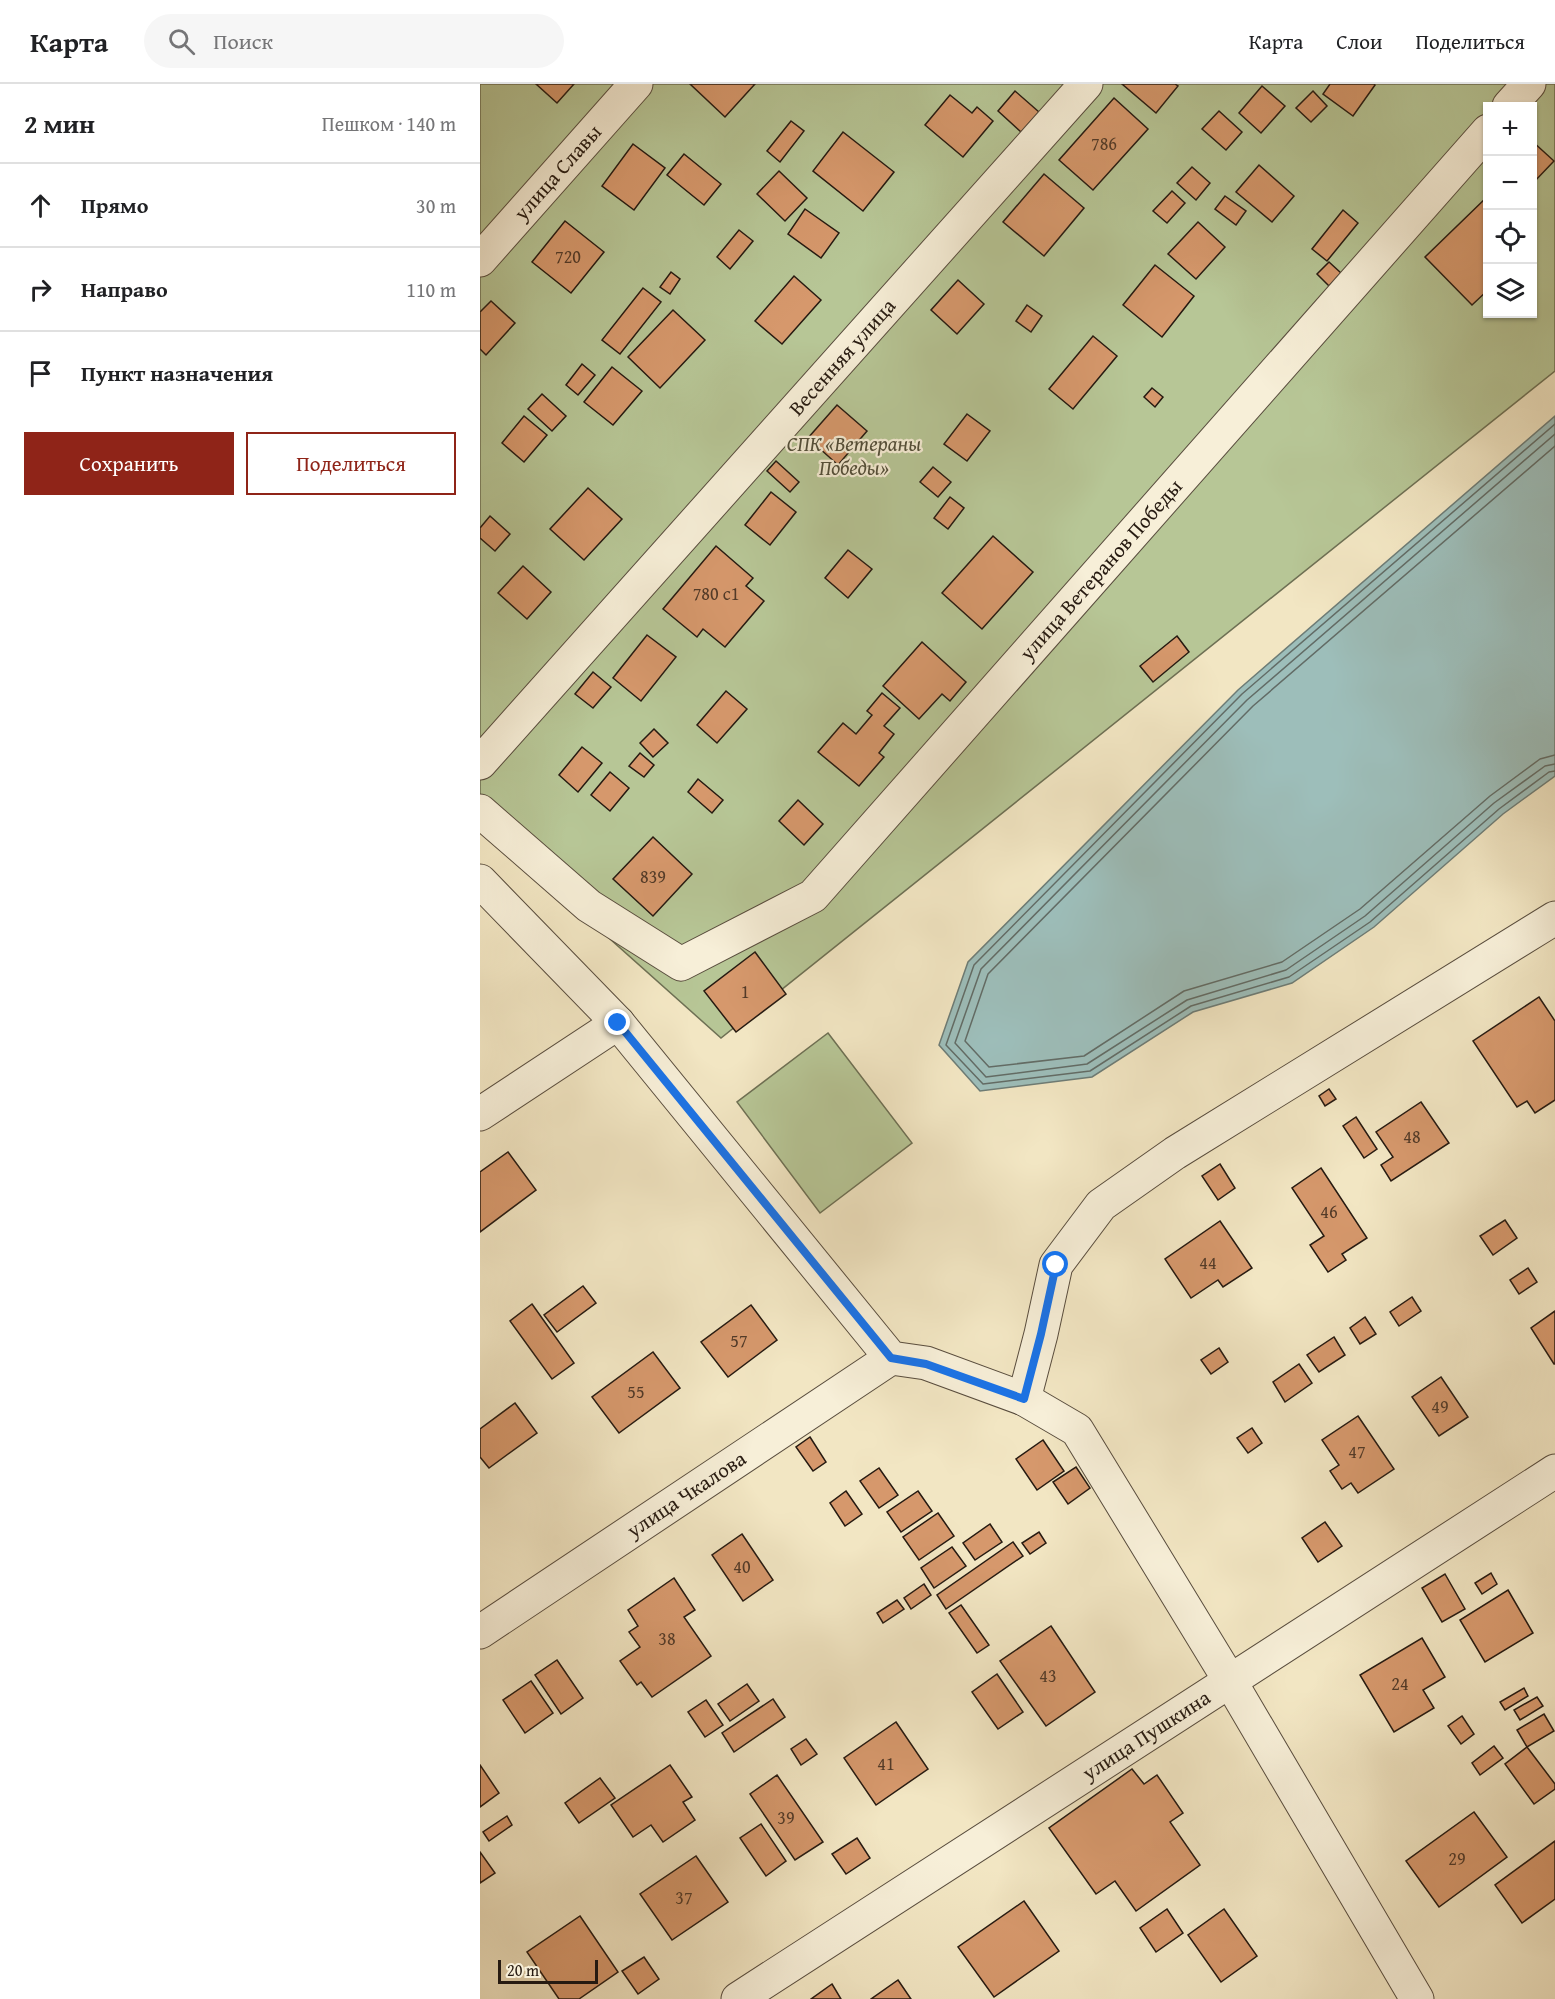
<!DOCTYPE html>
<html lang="ru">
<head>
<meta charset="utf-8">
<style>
  body { margin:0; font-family:"Gentium Book Plus",serif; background:#f6f6f6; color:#202124 }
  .controls { position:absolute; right:18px; top:18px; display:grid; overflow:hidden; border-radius:0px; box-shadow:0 2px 4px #0004 }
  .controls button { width:54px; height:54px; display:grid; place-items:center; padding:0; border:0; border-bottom:2px solid #e0e0e0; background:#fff; color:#202124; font:30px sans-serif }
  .scale { position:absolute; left:18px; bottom:15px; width:100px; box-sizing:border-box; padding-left:6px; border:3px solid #261a11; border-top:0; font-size:16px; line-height:21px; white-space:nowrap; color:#261a11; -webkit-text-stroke:4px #f7efd8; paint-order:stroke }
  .stop { position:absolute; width:18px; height:18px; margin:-14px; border:4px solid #1a73e8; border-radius:50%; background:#fff }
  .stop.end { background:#1a73e8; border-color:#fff; box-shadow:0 2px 6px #0008 }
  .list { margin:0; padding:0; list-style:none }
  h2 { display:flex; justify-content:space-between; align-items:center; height:78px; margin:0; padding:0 24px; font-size:26px }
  h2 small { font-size:20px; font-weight:400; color:#757577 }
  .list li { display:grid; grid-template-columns:39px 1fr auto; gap:18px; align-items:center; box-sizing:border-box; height:84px; padding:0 24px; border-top:2px solid #e0e0e0 }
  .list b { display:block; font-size:22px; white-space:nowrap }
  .list em { font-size:20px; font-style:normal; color:#757577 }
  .actions { display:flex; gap:12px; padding:18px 24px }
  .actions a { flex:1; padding:14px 0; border:2px solid #8f2418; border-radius:0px; text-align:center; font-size:21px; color:#8f2418 }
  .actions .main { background:#8f2418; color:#fff }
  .icon { flex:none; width:33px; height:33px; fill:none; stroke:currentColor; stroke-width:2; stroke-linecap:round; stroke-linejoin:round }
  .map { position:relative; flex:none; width:1075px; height:1915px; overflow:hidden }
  header { display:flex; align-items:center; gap:36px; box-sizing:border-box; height:84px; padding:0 30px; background:#fff; border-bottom:2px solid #e0e0e0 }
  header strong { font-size:28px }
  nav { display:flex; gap:33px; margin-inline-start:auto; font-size:21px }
  .search { width:420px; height:54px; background:#f6f6f6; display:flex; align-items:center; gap:15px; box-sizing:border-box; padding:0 21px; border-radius:33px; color:#757577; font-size:22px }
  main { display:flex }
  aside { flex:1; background:#fff }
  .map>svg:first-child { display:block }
  .green { fill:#b7c696; stroke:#6e7054; stroke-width:1.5; fill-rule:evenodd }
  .water { fill:#9dbeba; stroke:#6d7c76; stroke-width:1.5 }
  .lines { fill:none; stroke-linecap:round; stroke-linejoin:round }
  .shore { stroke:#626c66; stroke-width:1.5 }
  .building { fill:#d6986c; stroke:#261a11; stroke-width:1.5 }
  .minor-casing { stroke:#594d3e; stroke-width:35 }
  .minor { stroke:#f7efd8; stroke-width:33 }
  .route { stroke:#1a73e8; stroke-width:8 }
  .labels { text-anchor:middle; stroke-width:4.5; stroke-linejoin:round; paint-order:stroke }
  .number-label { font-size:18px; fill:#523a28 }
  .street-label { font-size:21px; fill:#261a11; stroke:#f7efd8 }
  .park-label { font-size:21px; font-style:italic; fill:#524e39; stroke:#f7efd8 }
</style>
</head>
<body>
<header>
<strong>Карта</strong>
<div class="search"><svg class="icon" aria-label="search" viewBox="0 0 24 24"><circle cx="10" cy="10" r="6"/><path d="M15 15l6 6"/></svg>Поиск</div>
<nav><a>Карта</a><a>Слои</a><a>Поделиться</a></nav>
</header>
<main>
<aside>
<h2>2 мин<small>Пешком · 140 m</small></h2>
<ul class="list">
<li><svg class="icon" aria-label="ahead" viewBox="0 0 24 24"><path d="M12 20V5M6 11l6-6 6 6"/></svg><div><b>Прямо</b></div><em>30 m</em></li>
<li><svg class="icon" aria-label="right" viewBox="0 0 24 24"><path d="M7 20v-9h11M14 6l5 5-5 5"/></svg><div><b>Направо</b></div><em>110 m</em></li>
<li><svg class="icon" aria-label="arrive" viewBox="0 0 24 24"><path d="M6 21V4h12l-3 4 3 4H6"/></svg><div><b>Пункт назначения</b></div></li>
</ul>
<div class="actions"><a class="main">Сохранить</a><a>Поделиться</a></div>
</aside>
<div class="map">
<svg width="1075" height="1915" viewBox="0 0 1075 1915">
  <rect width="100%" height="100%" fill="#f2e6c3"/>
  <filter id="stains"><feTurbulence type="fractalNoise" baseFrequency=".00333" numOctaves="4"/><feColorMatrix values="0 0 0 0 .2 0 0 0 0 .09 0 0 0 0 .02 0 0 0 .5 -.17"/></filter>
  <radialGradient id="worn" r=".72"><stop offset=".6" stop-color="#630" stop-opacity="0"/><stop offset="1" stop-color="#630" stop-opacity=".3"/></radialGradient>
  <g class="green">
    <path d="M0,0H1075V287L241,954L0,739ZM1008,22H1052V230H1008Z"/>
    <polygon points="348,949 432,1059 340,1129 257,1018"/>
  </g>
  <polygon class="water" points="1075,332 1075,692 1023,730 894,843 812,899 713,928 612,993 500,1007 459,961 488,878 758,606"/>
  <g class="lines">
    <g class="shore">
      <polyline points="1075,340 762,610 494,881 466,961 503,1000 610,987 711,922 809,893 890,838 1019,725 1069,688 1075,687"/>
      <polyline points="1075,350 767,616 501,885 475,959 506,993 607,980 707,916 806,886 885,832 1014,719 1065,682 1075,680"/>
      <polyline points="1075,362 773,622 508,890 485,957 509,983 604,972 704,907 802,878 880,825 1010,712 1060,675 1075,671"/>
    </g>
  </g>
  <g class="building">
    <polygon points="56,0 94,0 77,19"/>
    <polygon points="210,0 275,0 245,33"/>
    <polygon points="642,0 695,0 698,2 676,29"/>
    <polygon points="850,0 894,0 895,1 873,32 843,10"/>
    <polygon points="782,2 805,22 781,49 759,29"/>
    <polygon points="535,7 559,28 541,48 518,27"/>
    <polygon points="833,7 847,22 831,38 816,24"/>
    <polygon points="470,11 492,29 497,23 513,37 483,73 445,41"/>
    <polygon points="634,14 668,45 613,106 579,76"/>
    <polygon points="739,27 762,48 746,66 722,45"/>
    <polygon points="311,37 324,47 300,78 287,67"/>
    <polygon points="363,48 414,88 383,127 333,87"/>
    <polygon points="1052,57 1074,77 1054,98 1052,96"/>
    <polygon points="153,60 185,84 154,126 122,102"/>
    <polygon points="204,70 241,100 224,121 187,91"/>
    <polygon points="779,81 814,112 792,138 756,108"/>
    <polygon points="712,83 730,99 716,116 697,99"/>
    <polygon points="299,87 327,114 305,137 277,110"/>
    <polygon points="564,90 604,124 564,172 523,138"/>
    <polygon points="692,107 705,119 687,139 673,127"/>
    <polygon points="745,112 766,127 756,141 735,125"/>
    <polygon points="1008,112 1008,206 992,221 945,173"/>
    <polygon points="325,125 359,149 341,174 308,150"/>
    <polygon points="863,126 878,139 847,177 832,165"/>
    <polygon points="85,137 124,168 91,209 52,178"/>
    <polygon points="718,138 745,163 716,195 688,170"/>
    <polygon points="259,146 273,157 250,185 237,173"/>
    <polygon points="849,178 861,189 849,202 837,190"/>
    <polygon points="675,181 714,212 682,253 643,221"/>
    <polygon points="191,188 200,195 190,210 180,203"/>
    <polygon points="314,192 341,216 302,260 275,237"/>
    <polygon points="478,196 504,220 477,250 451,226"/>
    <polygon points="163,204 181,218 140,270 122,256"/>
    <polygon points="11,217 35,239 6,271 0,265 0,228"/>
    <polygon points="547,221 562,232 551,248 536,237"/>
    <polygon points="193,226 225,256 180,304 148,273"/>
    <polygon points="613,252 637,272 593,325 569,305"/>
    <polygon points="102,280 115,291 98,311 86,301"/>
    <polygon points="132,283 162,307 133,341 104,318"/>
    <polygon points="672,304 683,313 675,323 664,313"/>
    <polygon points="62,310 86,332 72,347 48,325"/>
    <polygon points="357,321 387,347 358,381 328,354"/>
    <polygon points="487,330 510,347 487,377 464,360"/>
    <polygon points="44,332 67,351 44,378 22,359"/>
    <polygon points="296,377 319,398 310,408 287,387"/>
    <polygon points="453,383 471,398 458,413 440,398"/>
    <polygon points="108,404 142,435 104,476 70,445"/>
    <polygon points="291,408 316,428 290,461 265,441"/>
    <polygon points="470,413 484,424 468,445 454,434"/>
    <polygon points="10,432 30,450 15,467 0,454 0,444"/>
    <polygon points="513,452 553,488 502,545 462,509"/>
    <polygon points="236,462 273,494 266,502 284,517 245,563 223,545 217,553 183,525"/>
    <polygon points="368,466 392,485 368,514 345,494"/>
    <polygon points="43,482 71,508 47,535 18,509"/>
    <polygon points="167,551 196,573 161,617 133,594"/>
    <polygon points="697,552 709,568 673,598 660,582"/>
    <polygon points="442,558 486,598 470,617 462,610 439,635 403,602"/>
    <polygon points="113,588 131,603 113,624 95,610"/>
    <polygon points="246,607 267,625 237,659 217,641"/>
    <polygon points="402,609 420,624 404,642 414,650 399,669 404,673 379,702 338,668 363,639 376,650 392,631 387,627"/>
    <polygon points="174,645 188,659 173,673 160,659"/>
    <polygon points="102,663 122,679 98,708 79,691"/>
    <polygon points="160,669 174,681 164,693 149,682"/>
    <polygon points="130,688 149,704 130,727 111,711"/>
    <polygon points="218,695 243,716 232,729 208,708"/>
    <polygon points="318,716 343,740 324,761 299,737"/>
    <polygon points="173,753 212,790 173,832 133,795"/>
    <polygon points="275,868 306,910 256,948 224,907"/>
    <polygon points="1059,913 1075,937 1075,1016 1055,1029 1047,1017 1037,1023 993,957"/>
    <polygon points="849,1005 856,1015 845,1022 839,1012"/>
    <polygon points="941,1018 969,1059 911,1097 901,1081 913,1073 896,1048"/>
    <polygon points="876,1033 897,1065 884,1074 863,1042"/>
    <polygon points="28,1068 56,1106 0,1148 0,1088"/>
    <polygon points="740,1080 755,1104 738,1116 722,1092"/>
    <polygon points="841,1084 887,1154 862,1170 866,1176 848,1188 830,1161 844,1152 812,1104"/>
    <polygon points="1025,1136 1037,1154 1013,1171 1000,1152"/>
    <polygon points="740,1137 772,1184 743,1203 738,1196 711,1214 685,1175"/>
    <polygon points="1048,1184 1057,1198 1039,1210 1030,1196"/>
    <polygon points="103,1202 116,1219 77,1248 64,1231"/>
    <polygon points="932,1213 941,1227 919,1242 910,1228"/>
    <polygon points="52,1220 94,1279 72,1295 30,1237"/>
    <polygon points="271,1221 297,1256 248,1293 221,1258"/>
    <polygon points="1075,1227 1075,1280 1074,1280 1051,1244"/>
    <polygon points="885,1233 896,1250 880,1260 870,1244"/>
    <polygon points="854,1253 865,1271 839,1288 827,1271"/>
    <polygon points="739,1264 748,1278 731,1290 721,1276"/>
    <polygon points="173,1268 200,1304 139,1349 112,1313"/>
    <polygon points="819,1280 832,1299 805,1318 793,1298"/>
    <polygon points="961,1293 988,1333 959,1352 932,1313"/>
    <polygon points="35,1319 57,1349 9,1384 0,1373 0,1345"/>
    <polygon points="878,1332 914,1385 878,1409 871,1399 862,1405 850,1387 859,1381 842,1356"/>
    <polygon points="772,1344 782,1359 768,1369 757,1354"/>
    <polygon points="330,1353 346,1378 333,1387 316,1363"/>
    <polygon points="563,1356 584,1387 557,1406 536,1375"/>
    <polygon points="596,1383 610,1404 588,1420 573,1398"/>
    <polygon points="399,1384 418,1411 399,1424 380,1397"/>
    <polygon points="366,1407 382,1430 365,1442 350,1419"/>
    <polygon points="438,1407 452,1427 421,1448 407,1428"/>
    <polygon points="458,1429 474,1452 439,1476 423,1453"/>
    <polygon points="845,1438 862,1462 838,1478 822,1454"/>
    <polygon points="510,1440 522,1458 495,1476 483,1459"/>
    <polygon points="559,1448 566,1459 550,1470 542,1459"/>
    <polygon points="262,1450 293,1496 263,1517 232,1471"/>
    <polygon points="533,1458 543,1472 466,1525 457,1511"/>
    <polygon points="472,1463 486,1482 454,1504 441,1484"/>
    <polygon points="1011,1489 1017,1500 1002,1510 995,1499"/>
    <polygon points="965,1490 985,1525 962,1538 942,1504"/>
    <polygon points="194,1494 215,1526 204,1533 231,1572 172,1613 161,1598 157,1601 140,1577 160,1563 149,1548 158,1542 148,1526"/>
    <polygon points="444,1500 451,1511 431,1525 424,1514"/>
    <polygon points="1028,1506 1053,1549 1005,1578 980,1536"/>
    <polygon points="417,1516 424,1525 403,1539 397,1529"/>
    <polygon points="481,1521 509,1561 497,1569 469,1529"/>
    <polygon points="571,1542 615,1608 566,1642 520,1577"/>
    <polygon points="942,1554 965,1593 943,1606 954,1624 914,1648 880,1591"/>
    <polygon points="77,1576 103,1614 81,1630 55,1591"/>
    <polygon points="517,1590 543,1628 518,1645 492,1608"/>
    <polygon points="51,1597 73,1629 45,1649 23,1616"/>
    <polygon points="267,1600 279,1617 250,1637 238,1620"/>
    <polygon points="1044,1604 1048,1612 1025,1626 1020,1618"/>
    <polygon points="1057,1613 1063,1622 1040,1636 1034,1626"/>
    <polygon points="293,1615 305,1633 254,1668 242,1649"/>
    <polygon points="226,1616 243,1641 225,1653 208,1628"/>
    <polygon points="1064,1630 1074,1647 1047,1663 1037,1646"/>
    <polygon points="982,1632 994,1650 981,1660 968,1642"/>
    <polygon points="416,1638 448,1685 396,1721 364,1674"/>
    <polygon points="326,1655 337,1670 321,1681 311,1665"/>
    <polygon points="1014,1662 1023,1674 1000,1691 992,1679"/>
    <polygon points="1047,1663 1075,1700 1075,1705 1054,1720 1025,1680"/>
    <polygon points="0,1681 19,1709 0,1723"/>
    <polygon points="190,1681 212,1713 203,1718 215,1736 183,1758 171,1741 153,1753 131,1721"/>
    <polygon points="652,1685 664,1700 677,1691 703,1729 690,1738 720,1781 656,1827 635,1797 616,1810 569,1744"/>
    <polygon points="297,1691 343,1758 315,1776 270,1710"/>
    <polygon points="120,1694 135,1714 99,1739 85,1719"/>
    <polygon points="994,1728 1027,1773 959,1823 926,1777"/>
    <polygon points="27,1732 32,1741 9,1757 3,1748"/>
    <polygon points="281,1740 306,1777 286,1792 260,1754"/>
    <polygon points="377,1754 390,1774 366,1790 352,1770"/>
    <polygon points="1075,1757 1075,1815 1042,1839 1015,1801"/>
    <polygon points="0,1768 15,1789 0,1799"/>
    <polygon points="216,1772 248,1818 192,1856 160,1810"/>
    <polygon points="544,1817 579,1867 514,1913 478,1863"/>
    <polygon points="687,1825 703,1849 676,1868 660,1844"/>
    <polygon points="744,1825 777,1872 741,1898 708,1851"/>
    <polygon points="100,1832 138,1888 99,1915 79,1915 47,1868"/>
    <polygon points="164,1873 179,1895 158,1910 142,1887"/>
    <polygon points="418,1896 431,1915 391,1915"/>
    <polygon points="352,1900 361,1915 331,1915"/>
  </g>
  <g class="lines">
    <defs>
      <g id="minor">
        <polyline points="1029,22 1049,0"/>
        <path id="s1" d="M0,176L156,0"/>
        <path id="s2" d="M0,679L606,0"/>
        <path id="s3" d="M0,727L109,822L201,880L333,812L1008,47"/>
        <polyline points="0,797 138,939 411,1274 446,1279 544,1315 597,1346 750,1597 937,1915"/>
        <polyline points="0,1030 138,939"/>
        <polyline points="544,1315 561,1250 576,1181 621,1121 695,1069 1075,834"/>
        <path id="s4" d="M0,1548L411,1274"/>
        <path id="s5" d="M258,1915L1075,1387"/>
      </g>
    </defs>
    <use href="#minor" class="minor-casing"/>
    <use href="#minor" class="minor"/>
  </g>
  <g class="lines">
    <polyline class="route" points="138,939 411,1274 446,1280 544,1315 561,1250 576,1181"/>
  </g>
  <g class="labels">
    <g class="number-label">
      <text x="624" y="66">786</text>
      <text x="88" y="179">720</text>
      <text x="236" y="516">780 с1</text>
      <text x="173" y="799">839</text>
      <text x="265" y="914">1</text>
      <text x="932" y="1059">48</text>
      <text x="849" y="1134">46</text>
      <text x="728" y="1185">44</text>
      <text x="259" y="1263">57</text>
      <text x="156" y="1314">55</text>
      <text x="960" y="1329">49</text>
      <text x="877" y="1374">47</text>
      <text x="262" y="1489">40</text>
      <text x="187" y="1561">38</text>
      <text x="568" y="1598">43</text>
      <text x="920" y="1606">24</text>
      <text x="406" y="1686">41</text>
      <text x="306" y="1740">39</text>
      <text x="977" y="1781">29</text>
      <text x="204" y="1820">37</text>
    </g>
    <g class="street-label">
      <text dy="7" stroke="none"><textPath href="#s1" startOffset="117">улица Славы</textPath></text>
      <text dy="7" stroke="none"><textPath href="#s2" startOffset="544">Весенняя улица</textPath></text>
      <text dy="7" stroke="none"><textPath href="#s3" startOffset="837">улица Ветеранов Победы</textPath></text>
      <text dy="7" stroke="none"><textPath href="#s4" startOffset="248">улица Чкалова</textPath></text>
      <text dy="7" stroke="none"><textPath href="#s5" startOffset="486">улица Пушкина</textPath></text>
    </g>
    <g class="park-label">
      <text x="374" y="367">СПК «Ветераны<tspan x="374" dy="24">Победы»</tspan></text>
    </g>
  </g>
  <rect width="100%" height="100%" filter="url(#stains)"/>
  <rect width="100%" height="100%" fill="url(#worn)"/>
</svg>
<div class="controls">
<button>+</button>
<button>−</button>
<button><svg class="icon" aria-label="locate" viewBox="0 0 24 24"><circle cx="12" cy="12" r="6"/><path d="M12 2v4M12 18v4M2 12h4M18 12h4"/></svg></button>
<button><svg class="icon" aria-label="layers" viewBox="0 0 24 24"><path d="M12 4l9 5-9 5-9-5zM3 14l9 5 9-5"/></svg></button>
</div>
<div class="scale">20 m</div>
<div class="stop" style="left:576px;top:1181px"></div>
<div class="stop end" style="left:138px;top:939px"></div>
</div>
</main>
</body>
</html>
